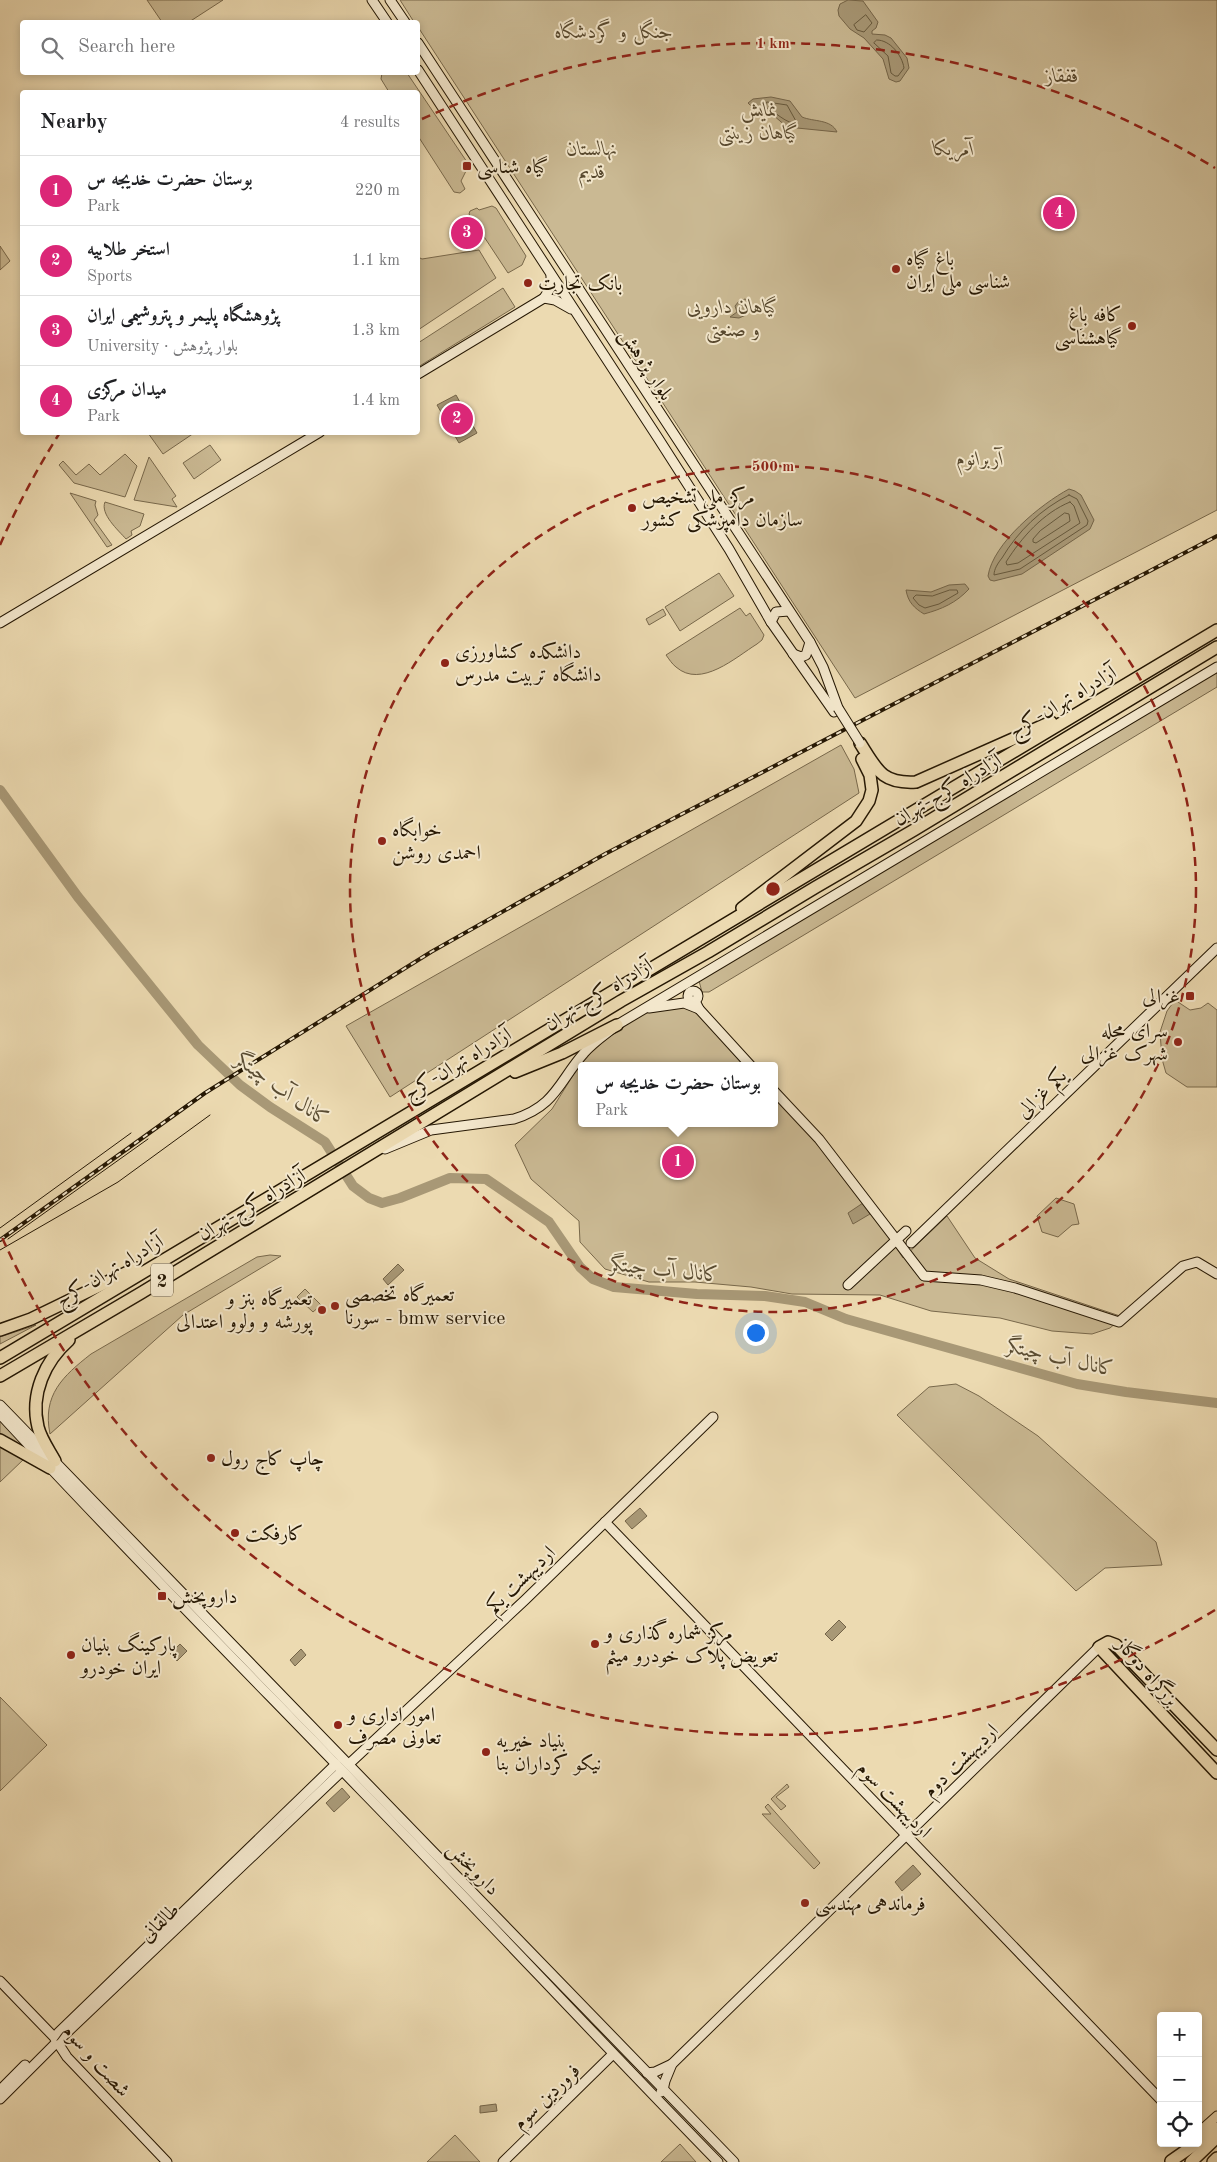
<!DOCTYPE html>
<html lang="en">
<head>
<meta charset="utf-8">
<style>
  body { margin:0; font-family:"Old Standard TT",Amiri,serif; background:#f2f2f2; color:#202124 }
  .controls { position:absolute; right:15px; bottom:15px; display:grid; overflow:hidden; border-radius:5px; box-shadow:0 2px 8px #0003 }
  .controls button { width:45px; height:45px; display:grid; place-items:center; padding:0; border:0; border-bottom:1px solid #e0e0e0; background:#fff; color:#202124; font:25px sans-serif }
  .you { position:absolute; left:755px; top:1332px; width:18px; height:18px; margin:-12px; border:4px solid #fff; border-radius:50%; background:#1a73e8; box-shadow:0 0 0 8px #1a73e833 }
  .badge { display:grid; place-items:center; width:32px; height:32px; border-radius:50%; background:#db2777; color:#fff; font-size:16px; font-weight:700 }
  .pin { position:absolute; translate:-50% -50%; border:2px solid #fff; box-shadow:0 1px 5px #0006 }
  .popup { position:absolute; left:578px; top:1062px; width:200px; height:65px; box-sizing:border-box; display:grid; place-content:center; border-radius:5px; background:#fff; filter:drop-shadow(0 1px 4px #0005); font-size:16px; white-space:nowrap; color:#757577 }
  .popup b { font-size:19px; color:#202124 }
  .popup::after { content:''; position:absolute; left:50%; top:100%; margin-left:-10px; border:10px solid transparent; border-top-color:#fff }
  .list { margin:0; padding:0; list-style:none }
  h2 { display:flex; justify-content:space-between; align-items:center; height:65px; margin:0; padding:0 20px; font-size:21px }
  h2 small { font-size:16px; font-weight:400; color:#757577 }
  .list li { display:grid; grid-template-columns:32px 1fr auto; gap:15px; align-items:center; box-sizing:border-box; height:70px; padding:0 20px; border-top:1px solid #e0e0e0 }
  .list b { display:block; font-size:19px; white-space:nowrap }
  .list p { margin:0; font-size:16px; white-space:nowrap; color:#757577 }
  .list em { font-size:16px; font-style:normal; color:#757577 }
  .icon { flex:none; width:28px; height:28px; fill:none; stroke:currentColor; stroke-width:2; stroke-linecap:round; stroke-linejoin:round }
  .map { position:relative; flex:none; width:1217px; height:2162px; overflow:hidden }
  .search { position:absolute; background:#fff; box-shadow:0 2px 8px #0003; left:20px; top:20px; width:400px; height:55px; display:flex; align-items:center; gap:12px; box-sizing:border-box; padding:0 18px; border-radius:5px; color:#757577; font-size:19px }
  .panel { position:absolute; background:#fff; box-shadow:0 2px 8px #0003; left:20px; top:90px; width:400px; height:345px; border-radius:5px }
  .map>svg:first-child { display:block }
  .green { fill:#cab993; stroke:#78684b }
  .water { fill:#a89876; stroke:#746448 }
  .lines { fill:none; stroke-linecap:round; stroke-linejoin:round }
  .shore { stroke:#66583c; stroke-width:1 }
  .river { stroke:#a89876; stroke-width:10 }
  .secondary-casing { stroke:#251703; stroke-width:11 }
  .primary-casing { stroke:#251703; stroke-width:11 }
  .highway-casing { stroke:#251703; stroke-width:14 }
  .secondary { stroke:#f3e7cc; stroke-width:9 }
  .primary { stroke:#ecdab1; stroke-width:9 }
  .highway { stroke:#ecdab1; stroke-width:11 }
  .tram { stroke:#251703; stroke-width:1 }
  .rail-casing { stroke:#251703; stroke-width:4 }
  .rail { stroke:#f3e7cc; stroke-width:2; stroke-dasharray:5.5; stroke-linecap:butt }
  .secondary-bridge-casing { stroke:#251703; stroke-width:11; stroke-linecap:butt }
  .secondary-bridge { stroke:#f3e7cc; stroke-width:9 }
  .ring { fill:none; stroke:#8f2418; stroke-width:2.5; stroke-dasharray:9 6 }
  .poi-dot { fill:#8f2418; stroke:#f3e7cc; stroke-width:2 }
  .labels { text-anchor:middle; stroke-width:4; stroke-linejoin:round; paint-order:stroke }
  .shield { fill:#f3e7cc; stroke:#63553f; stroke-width:1 }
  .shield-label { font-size:19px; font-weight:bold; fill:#251703 }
  .park-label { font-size:20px; font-style:italic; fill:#57482e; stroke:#f3e7cc }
  .poi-label { font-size:20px; fill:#251703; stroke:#f3e7cc; text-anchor:start }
  .street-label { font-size:20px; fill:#251703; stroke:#f3e7cc }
  .water-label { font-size:21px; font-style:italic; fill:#594b31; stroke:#f3e7cc }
  .centre { fill:#8f2418; stroke:#f3e7cc; stroke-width:2.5 }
  .ring-label { font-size:15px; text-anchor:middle; font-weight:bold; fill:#8f2418; stroke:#f3e7cc; stroke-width:4; stroke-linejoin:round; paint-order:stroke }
</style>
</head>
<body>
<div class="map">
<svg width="1217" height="2162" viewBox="0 0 1217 2162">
  <rect width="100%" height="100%" fill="#ecdab1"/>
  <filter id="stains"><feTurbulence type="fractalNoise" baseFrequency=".004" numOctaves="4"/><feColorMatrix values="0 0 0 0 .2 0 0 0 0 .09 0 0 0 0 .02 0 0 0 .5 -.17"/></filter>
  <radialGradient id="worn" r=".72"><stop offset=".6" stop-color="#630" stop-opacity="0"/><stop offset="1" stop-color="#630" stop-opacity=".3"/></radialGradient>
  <g class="green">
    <polygon points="147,0 223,0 189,22 162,22"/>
    <polygon points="400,0 1217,0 1217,510 855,698 418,27 418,22 414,22"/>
    <polygon points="382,73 407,73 469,165 461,181 465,189 460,193 454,192 418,136 418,92 389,92 381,79"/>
    <polygon points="492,206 496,208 526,256 522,265 508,273 469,214 470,211 477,208 479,210"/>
    <polygon points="0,246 10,261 0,270"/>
    <polygon points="479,250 496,278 418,330 418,257 422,259"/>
    <polygon points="503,288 515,307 418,367 418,343"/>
    <polygon points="148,433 194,433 163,454"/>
    <polygon points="210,445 221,460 194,479 183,463"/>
    <polygon points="125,454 137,466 125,497 74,483 59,465 63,461 76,475 89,464 100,475"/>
    <polygon points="149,457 176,496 172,499 177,507 134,500"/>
    <polygon points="70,493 96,501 95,505 98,515 94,520 112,545 107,547"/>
    <path d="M105,502L144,514L140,526L131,531L132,535L126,539C118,530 100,514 105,502Z"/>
    <polygon points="719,573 734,596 680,631 665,607"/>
    <path d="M740,608L746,616L750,613L764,635L762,640L757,644C736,657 701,689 676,667C672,664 669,659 666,655Z"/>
    <polygon points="663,609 666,615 649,625 646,619"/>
    <polygon points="1217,671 1217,687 709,992 702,992 699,981"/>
    <polygon points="841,745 854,769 859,793 390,1097 346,1026"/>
    <polygon points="1175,1000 1190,1010 1201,1008 1208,1003 1217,1010 1217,1087 1187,1087 1166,1073 1162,1059 1160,1032 1167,1011"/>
    <path d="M678,1005L695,1010L746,1066H582V1123H774V1096C821,1147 866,1200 903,1258L947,1216L975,1258L1009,1279L1123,1317L1110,1328L1092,1334L1052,1331L1000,1318L931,1311L880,1295L792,1294L751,1287L695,1282H649L605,1269L580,1242L579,1221L531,1179L515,1145L552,1109L582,1061L622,1025L636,1016L662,1007Z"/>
    <polygon points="1056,1198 1074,1204 1079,1224 1072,1225 1058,1237 1042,1232 1037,1216"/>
    <path d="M270,1255L281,1256L183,1315L50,1434C42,1395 63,1376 91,1354L257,1257Z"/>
    <polygon points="305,1289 321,1305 313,1312 297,1297"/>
    <polygon points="36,1325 0,1344 0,1337"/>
    <polygon points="956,1384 979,1396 1038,1436 1156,1542 1162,1565 1105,1568 1076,1591 897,1415 929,1387"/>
    <polygon points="0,1419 26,1449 0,1437"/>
    <polygon points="0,1447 24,1459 0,1482"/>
    <polygon points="0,1697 47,1745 0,1791"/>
    <polygon points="787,1784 789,1787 776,1797 786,1806 781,1810 771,1799"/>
    <polygon points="768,1804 820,1863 814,1869 762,1814 771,1814 765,1807"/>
    <polygon points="455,2135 480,2162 427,2162"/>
    <polygon points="680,2144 696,2162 661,2162"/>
  </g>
  <g class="water">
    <polygon points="848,0 863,1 878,22 876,28 872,31 872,34 885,35 891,38 907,58 909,68 900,81 896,82 889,79 883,59 864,38 850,29 839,16 838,10 840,4"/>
    <path d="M771,97L790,101L802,117C814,122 831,119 837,132L787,127L773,115L756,108V105L751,106L748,103L753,99Z"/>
    <polygon points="745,299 749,301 751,306 746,315 739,318 730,317 737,312 735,306 739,301"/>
    <polygon points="456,395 477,433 459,443 437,405"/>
    <path d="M1069,489L1075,491L1081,495L1094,520L1090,529L1022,574L994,581L990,580L988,576C993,543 1041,504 1069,489Z"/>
    <path d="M965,584L969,589C956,603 942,609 924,614C914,608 908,602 906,590L931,592L949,585Z"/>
    <polygon points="863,1203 870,1214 853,1224 848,1213"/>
    <polygon points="398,1264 404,1270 388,1285 383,1279"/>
    <polygon points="640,1508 647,1516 632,1529 625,1521"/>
    <polygon points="839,1620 846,1627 832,1641 825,1634"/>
    <polygon points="180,1644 187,1651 177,1661 170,1654"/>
    <polygon points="301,1649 306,1655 295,1666 290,1660"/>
    <polygon points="342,1788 350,1797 334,1812 326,1803"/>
    <polygon points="913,1865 921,1874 902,1891 895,1882"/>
    <polygon points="496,2104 497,2111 480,2113 480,2106"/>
  </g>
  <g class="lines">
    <g class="shore">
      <polygon points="866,15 872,23 864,32 857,30 854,25"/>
      <path d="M877,40C890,40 902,55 904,68L898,76H895L891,73L888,56L874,43Z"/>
      <path d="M767,102L787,105L797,123C787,125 775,111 765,107Z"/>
      <polygon points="452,403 455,404 469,429 463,435 460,434 445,409"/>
      <path d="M1069,495L1077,499L1088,521L1087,525L1020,569L994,575C994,569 998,563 1002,558C1018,531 1041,509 1069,495Z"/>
      <path d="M1070,502L1074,506L1080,523L1018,563L1007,565L1006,562C1022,537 1043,513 1070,502Z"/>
      <polygon points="1065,513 1069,514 1070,521 1036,543 1033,542 1033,539 1040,531"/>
      <polygon points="950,590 957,590 958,593 939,604 925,608 919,605 913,598 916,595 932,596"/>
    </g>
    <polyline class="river" points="0,790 78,897 198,1045 240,1085 270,1107 325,1142 353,1186 369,1198 382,1203 400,1198 450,1178 486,1179 549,1222 580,1267 593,1279 614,1287 697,1294 765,1296 805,1302 846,1319 1077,1384 1126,1392 1217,1403"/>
    <defs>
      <g id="secondary">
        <polyline points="372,0 387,22"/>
        <polyline points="390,0 405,22"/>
        <polyline points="418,43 810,642 823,667 838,708"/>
        <polyline points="418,70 658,438 729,549 771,622 834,712"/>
        <polyline points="544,298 555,300 571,309"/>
        <polyline points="418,374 544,298 551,287 551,276"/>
        <polyline points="771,622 776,612 789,611"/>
        <polyline points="0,623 320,432"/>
        <polyline points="793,654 801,657 806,655 810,642"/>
        <circle cx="693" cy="996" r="5"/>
        <polyline points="695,1001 699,1009 751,1066"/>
        <polyline points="649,1008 684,1003 699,1009"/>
        <polyline points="774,1091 819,1139 924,1276 981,1280 1015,1288 1119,1322 1183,1266 1197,1262 1217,1274"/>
        <path d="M385,1149L431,1130L514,1119C556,1106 559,1081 584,1053C593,1042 606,1034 617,1025L1217,667"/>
        <polyline points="911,1243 1217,948"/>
        <polyline points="848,1285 906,1231"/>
        <polyline points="0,1405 734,2162"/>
        <path d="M0,1414C118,1542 240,1665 361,1790C481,1913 598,2039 718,2162"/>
        <polyline points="605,1522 1161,2100"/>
        <polyline points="349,1764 525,1600 713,1417"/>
        <polyline points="0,1981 54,2037 67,2057 167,2162"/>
        <polyline points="58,2033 336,1764"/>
        <polyline points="647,2073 655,2072 672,2064"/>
        <polyline points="0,2090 25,2065"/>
        <polyline points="661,2092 663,2090 665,2081 672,2064 1099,1647"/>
        <polyline points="0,2099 57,2042 342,1771"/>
        <polyline points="503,2162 613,2054"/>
      </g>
      <polyline id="primary" points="1198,2133 1217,2116"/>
      <g id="highway">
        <path d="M860,743C877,770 882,784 916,782L1051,722"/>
        <polyline points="742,908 856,821 869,801 872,790 870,775 862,759"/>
        <polyline points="515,1072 562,1053 617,1025"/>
        <polyline points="0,1330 31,1319 136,1268"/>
        <polyline points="0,1358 1217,630"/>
        <polyline points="0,1376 141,1293 621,1001 708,952 816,887 914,830 1217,647"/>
        <polyline points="0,1440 50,1468"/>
        <path d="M55,1461C49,1450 41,1439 38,1427C30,1394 45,1361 69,1340"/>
        <polyline points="1217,1750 1116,1645 1108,1642 1099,1647 1217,1773"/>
        <polyline points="1198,2142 1217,2128"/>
        <polyline points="1171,2161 1197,2143"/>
        <polyline points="1191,2162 1217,2137"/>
        <polyline points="1213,2162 1217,2158"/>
      </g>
    </defs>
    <use href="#secondary" class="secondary-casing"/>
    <use href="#primary" class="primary-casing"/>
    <use href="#highway" class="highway-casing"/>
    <use href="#secondary" class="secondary"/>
    <use href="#primary" class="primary"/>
    <use href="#highway" class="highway"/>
    <g class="tram">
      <polyline points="0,1228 131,1133"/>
      <polyline points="8,1239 148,1139"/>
      <polyline points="0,1250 118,1182 210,1115"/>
    </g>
    <defs>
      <polyline id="rail" points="0,1240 205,1093 431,952 605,854 1217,536"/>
    </defs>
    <use href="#rail" class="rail-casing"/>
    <use href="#rail" class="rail"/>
    <defs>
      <polyline id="secondary-bridge" points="838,708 860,743"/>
    </defs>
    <use href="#secondary-bridge" class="secondary-bridge-casing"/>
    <use href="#secondary-bridge" class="secondary-bridge"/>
  </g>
  <g class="ring">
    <circle cx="773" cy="889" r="423"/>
    <path d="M1215 1610A846 846 0 0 1 0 1233M0 545A846 846 0 0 1 59 434M422 119A846 846 0 0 1 1215 168"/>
  </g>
  <g class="poi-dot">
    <rect x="462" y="161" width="10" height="10" rx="2.5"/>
    <circle cx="896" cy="269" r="5"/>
    <circle cx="528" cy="283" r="5"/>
    <circle cx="1132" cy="326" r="5"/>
    <circle cx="632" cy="508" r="5"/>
    <circle cx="445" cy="663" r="5"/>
    <circle cx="382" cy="841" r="5"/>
    <rect x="1185" y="991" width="10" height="10" rx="2.5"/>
    <circle cx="1178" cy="1042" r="5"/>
    <circle cx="335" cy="1306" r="5"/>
    <circle cx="322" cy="1310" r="5"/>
    <circle cx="211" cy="1458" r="5"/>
    <circle cx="235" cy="1533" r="5"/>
    <rect x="157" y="1591" width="10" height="10" rx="2.5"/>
    <circle cx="595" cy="1644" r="5"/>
    <circle cx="71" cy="1655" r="5"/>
    <circle cx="338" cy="1725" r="5"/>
    <circle cx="486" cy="1752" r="5"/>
    <circle cx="805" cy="1903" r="5"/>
  </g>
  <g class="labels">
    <rect class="shield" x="151" y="1263.5" width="22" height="33" rx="4"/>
    <g class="shield-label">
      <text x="162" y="1287">2</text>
    </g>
    <g class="park-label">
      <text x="614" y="38">جنگل و گردشگاه</text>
      <text x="1062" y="82">قفقاز</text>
      <text x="759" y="116">نمایش<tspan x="759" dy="23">گیاهان زینتی</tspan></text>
      <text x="592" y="155">نهالستان<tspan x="592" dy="23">قدیم</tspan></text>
      <text x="954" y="155">آمریکا</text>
      <text x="733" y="313">گیاهان دارویی<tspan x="733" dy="23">و صنعتی</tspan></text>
      <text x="980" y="465">آربرانوم</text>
    </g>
    <g class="poi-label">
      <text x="477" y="173">گیاه شناسی</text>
      <text x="906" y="265">باغ گیاه‌<tspan x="906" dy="23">شناسی ملی ایران</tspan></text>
      <text x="538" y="290">بانک تجارت</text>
      <text x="1122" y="321" text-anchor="end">کافه باغ<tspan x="1122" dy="23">گیاهشناسی</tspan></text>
      <text x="642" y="503">مرکز ملی تشخیص<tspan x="642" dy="23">سازمان دامپزشکی کشور</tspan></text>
      <text x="455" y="658">دانشکده کشاورزی<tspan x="455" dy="23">دانشگاه تربیت مدرس</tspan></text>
      <text x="392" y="836">خوابگاه<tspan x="392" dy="23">احمدی روشن</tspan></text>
      <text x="1180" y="1003" text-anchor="end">غزالی</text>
      <text x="1168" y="1037" text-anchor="end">سرای محله<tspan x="1168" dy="23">شهرک غزالی</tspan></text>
      <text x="345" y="1301">تعمیرگاه تخصصی<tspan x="345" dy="23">سورنا - bmw service</tspan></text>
      <text x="312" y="1305" text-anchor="end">تعمیرگاه بنز و<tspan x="312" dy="23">پورشه و ولوو اعتدالی</tspan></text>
      <text x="221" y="1465">چاپ کاج رول</text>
      <text x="245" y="1540">کارفکت</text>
      <text x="172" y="1603">داروپخش</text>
      <text x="605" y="1639">مرکز شماره‌گذاری و<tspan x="605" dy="23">تعویض پلاک خودرو میثم</tspan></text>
      <text x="81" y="1651">پارکینگ بنیان<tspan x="81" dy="23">ایران خودرو</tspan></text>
      <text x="348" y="1721">امور اداری و<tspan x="348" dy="23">تعاونی مصرف</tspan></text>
      <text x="496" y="1747">بنیاد خیریه<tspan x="496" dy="23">نیکو کرداران بنا</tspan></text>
      <text x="815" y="1910">فرماندهی مهندسی</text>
    </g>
    <g class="street-label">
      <text transform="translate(647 364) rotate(57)" y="7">بلوار پژوهش</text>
      <text transform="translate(1062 701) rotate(-31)" y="7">آزادراه تهران-کرج</text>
      <text transform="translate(947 789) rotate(-31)" y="7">آزادراه کرج-تهران</text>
      <text transform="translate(598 994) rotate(-31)" y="7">آزادراه کرج-تهران</text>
      <text transform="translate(457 1063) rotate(-31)" y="7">آزادراه تهران-کرج</text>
      <text transform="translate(1041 1093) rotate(-44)" y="7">یکم غزالی</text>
      <text transform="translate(251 1204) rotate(-31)" y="7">آزادراه کرج-تهران</text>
      <text transform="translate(109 1270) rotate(-31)" y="7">آزادراه تهران-کرج</text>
      <text transform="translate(520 1579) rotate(-44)" y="7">اردیبهشت یکم</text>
      <text transform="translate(1148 1671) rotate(49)" y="7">بزرگراه دوگاز</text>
      <text transform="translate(960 1760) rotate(-44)" y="7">اردیبهشت دوم</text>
      <text transform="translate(895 1799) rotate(46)" y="7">اردیبهشت سوم</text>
      <text transform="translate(474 1868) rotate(46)" y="7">داروپخش</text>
      <text transform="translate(159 1922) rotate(-44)" y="7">طالقانی</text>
      <text transform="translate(97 2060) rotate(48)" y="7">شصت و سوم</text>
      <text transform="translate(546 2096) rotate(-44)" y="7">فروردین سوم</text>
    </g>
    <g class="water-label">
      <text transform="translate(283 1089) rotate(36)" y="7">کانال آب چیتگر</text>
      <text transform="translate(665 1269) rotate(6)" y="7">کانال آب چیتگر</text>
      <text transform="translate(1061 1357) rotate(13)" y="7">کانال آب چیتگر</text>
    </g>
  </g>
  <circle cx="773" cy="889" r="8" class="centre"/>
  <g class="ring-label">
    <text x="773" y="48">1 km</text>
    <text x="773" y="471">500 m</text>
  </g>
  <rect width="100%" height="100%" filter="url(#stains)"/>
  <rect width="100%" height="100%" fill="url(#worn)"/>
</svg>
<div class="controls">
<button>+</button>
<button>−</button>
<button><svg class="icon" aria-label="locate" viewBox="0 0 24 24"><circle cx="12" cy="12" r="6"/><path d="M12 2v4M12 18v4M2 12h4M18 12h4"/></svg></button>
</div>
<div class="you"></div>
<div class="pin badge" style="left:678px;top:1162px">1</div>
<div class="popup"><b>بوستان حضرت خدیجه س</b>Park</div>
<div class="pin badge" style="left:457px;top:419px">2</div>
<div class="pin badge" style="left:467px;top:233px">3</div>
<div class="pin badge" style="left:1059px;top:213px">4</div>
<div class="search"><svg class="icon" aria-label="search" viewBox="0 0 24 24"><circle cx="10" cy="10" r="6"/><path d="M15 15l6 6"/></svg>Search here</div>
<section class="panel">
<h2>Nearby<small>4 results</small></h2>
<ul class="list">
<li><span class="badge">1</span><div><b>بوستان حضرت خدیجه س</b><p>Park</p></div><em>220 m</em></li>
<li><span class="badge">2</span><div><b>استخر طلاییه</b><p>Sports</p></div><em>1.1 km</em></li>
<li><span class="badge">3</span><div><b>پژوهشگاه پلیمر و پتروشیمی ایران</b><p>University · بلوار پژوهش</p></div><em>1.3 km</em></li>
<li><span class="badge">4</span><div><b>میدان مرکزی</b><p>Park</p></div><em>1.4 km</em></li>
</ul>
</section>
</div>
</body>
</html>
